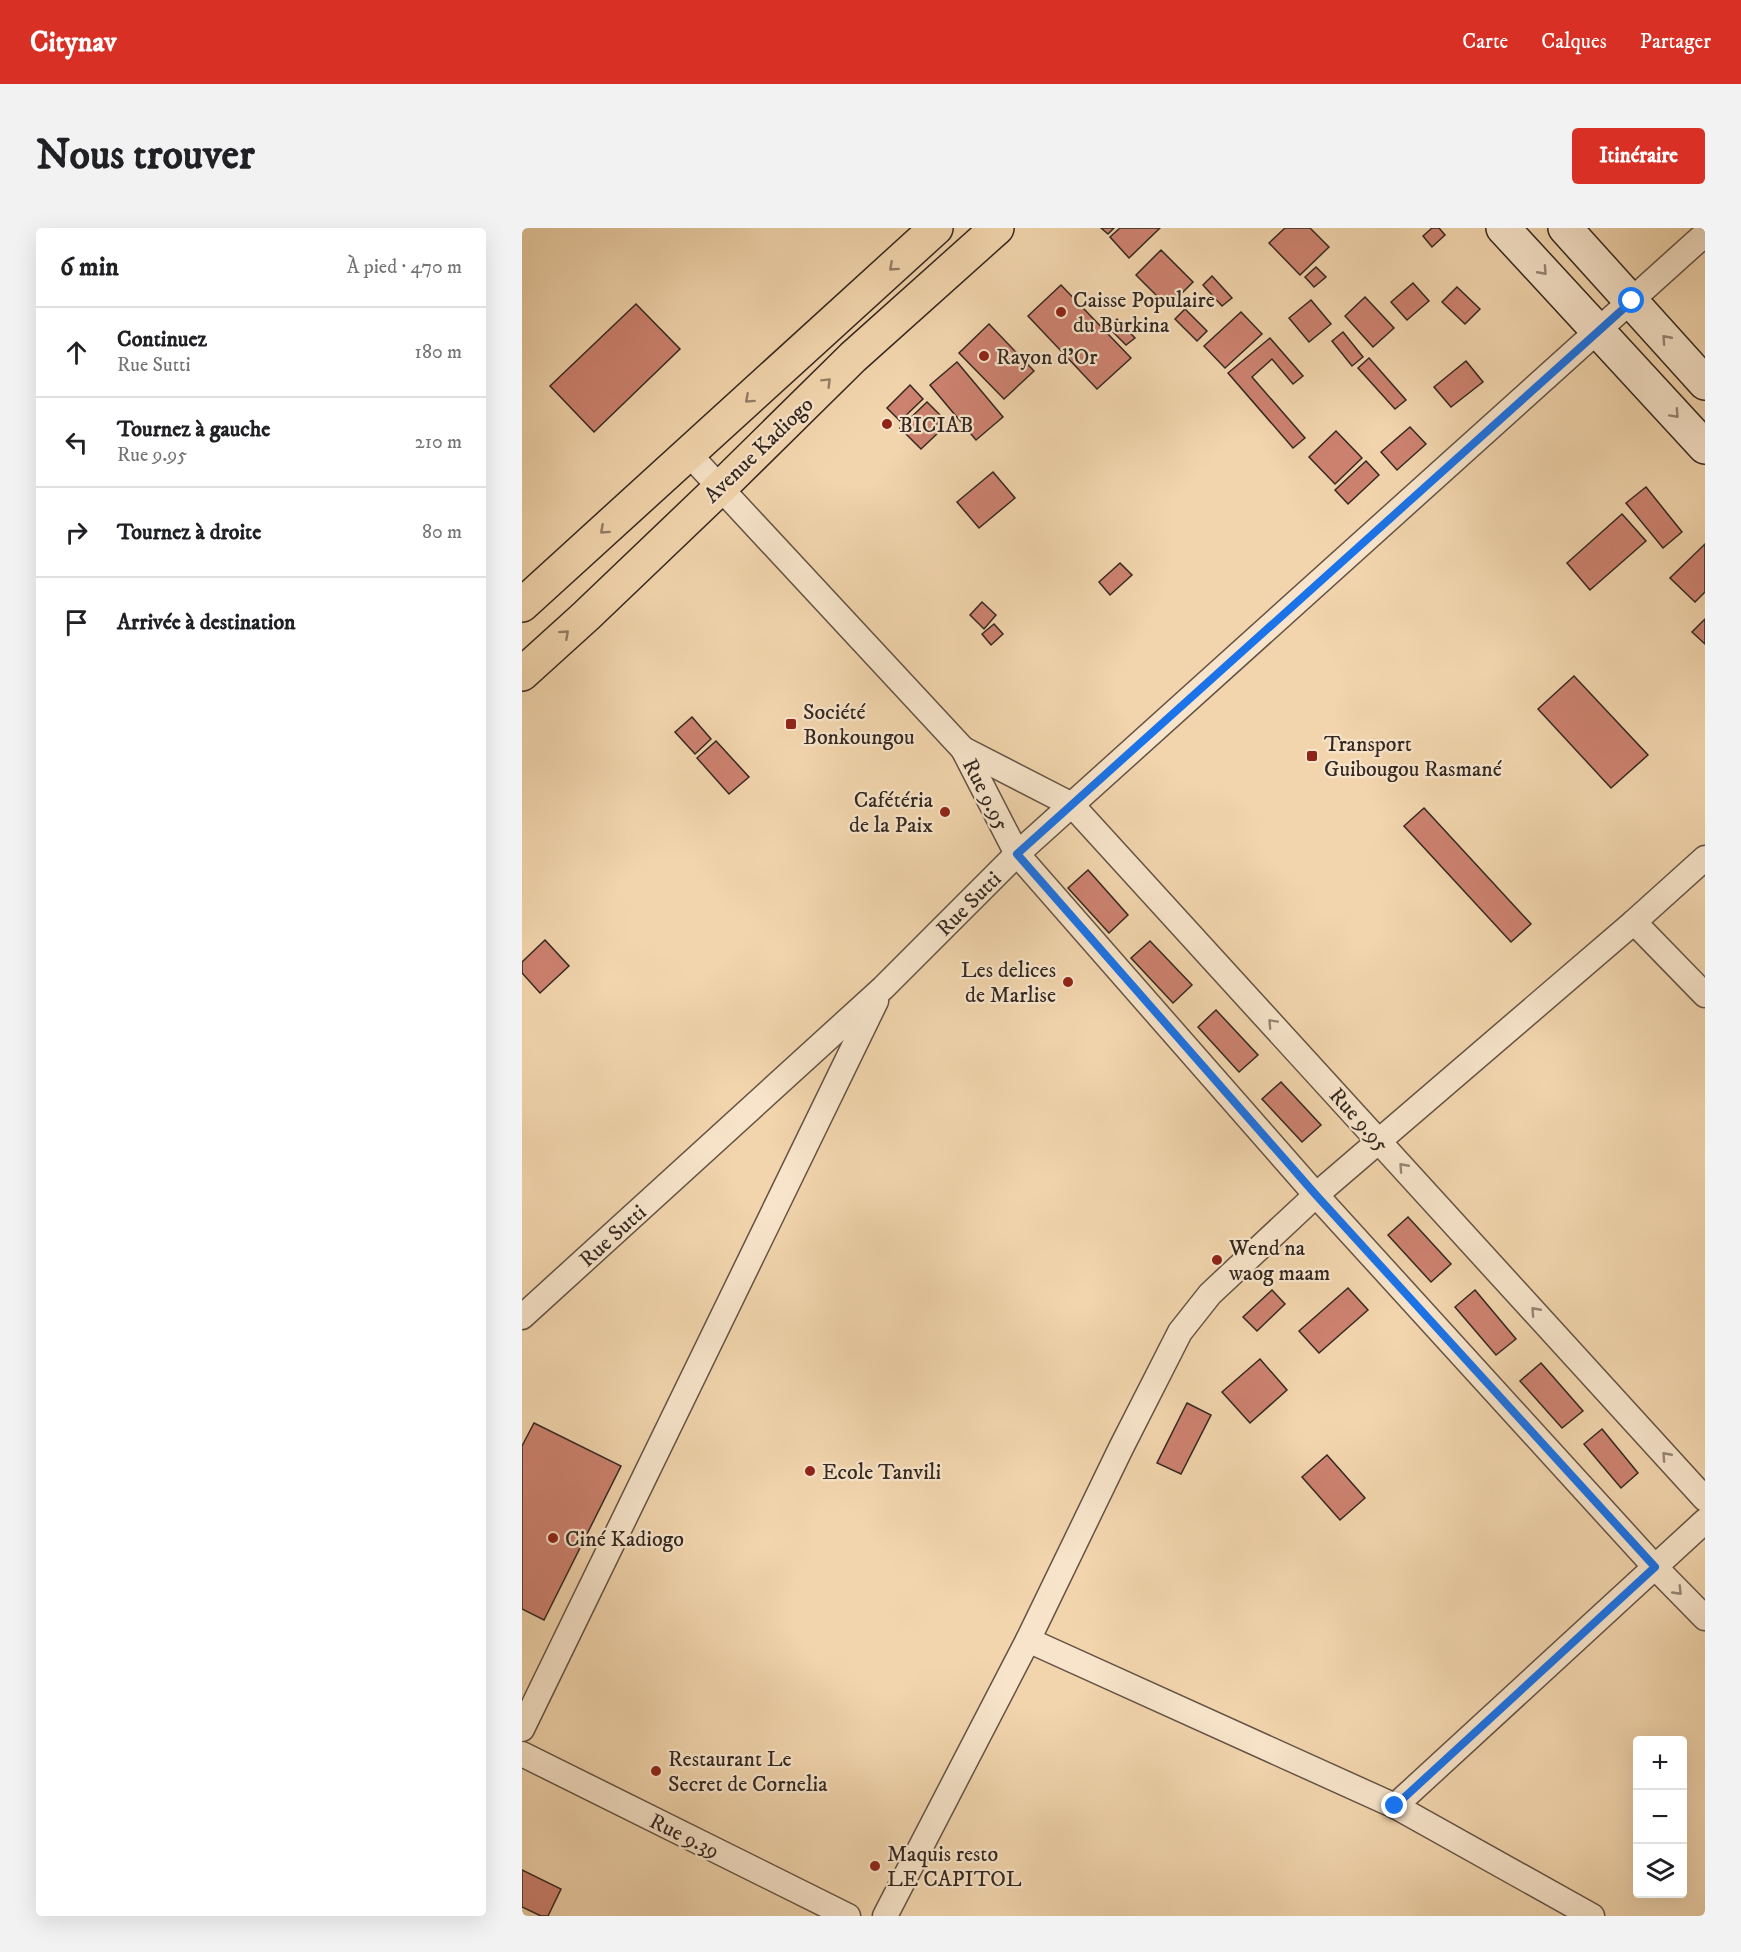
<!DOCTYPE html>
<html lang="fr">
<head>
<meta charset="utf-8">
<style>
  body { margin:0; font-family:"IM FELL DW Pica",serif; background:#f2f2f2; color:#202124 }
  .controls { position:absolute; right:18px; bottom:18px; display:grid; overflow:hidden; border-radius:6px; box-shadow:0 6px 24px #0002 }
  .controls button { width:54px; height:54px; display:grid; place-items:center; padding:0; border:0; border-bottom:2px solid #e0e0e0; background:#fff; color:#202124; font:30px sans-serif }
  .stop { position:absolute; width:18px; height:18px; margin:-14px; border:4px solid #1a73e8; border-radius:50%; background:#fff }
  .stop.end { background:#1a73e8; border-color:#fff; box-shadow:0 2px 6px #0008 }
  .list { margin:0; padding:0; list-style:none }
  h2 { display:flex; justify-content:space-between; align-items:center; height:78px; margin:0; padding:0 24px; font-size:26px }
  h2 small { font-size:20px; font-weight:400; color:#757577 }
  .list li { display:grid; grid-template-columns:39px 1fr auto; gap:18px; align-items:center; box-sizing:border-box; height:90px; padding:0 24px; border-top:2px solid #e0e0e0 }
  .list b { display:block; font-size:22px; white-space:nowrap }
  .list p { margin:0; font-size:20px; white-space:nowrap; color:#757577 }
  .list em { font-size:20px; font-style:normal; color:#757577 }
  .icon { flex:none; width:33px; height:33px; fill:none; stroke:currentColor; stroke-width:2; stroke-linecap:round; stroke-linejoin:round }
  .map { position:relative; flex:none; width:1183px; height:1688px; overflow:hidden; border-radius:6px }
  header { display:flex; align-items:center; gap:36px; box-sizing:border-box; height:84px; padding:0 30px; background:#d93025; color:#fff }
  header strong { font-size:28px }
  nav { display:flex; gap:33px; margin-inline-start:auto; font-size:21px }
  .intro { display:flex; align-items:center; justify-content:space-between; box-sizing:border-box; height:144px; padding:0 36px }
  h1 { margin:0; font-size:42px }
  .button { padding:15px 27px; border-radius:6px; background:#d93025; color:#fff; font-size:21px; font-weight:700 }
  main { display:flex; gap:36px; padding:0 36px }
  aside { flex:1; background:#fff; border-radius:6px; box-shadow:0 6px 24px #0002 }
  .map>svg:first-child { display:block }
  .building { fill:#cd8270; stroke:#342822; stroke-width:1.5 }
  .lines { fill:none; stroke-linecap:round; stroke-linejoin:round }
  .street-casing { stroke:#645345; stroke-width:27 }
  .secondary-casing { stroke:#342822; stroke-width:36 }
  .highway-casing { stroke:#342822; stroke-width:36 }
  .street { stroke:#f7e4ca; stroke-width:24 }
  .secondary { stroke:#f7e4ca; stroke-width:33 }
  .highway { stroke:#f2d5ad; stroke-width:33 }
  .oneway { stroke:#937e68 }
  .oneway2 { stroke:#968676 }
  .route { stroke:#1a73e8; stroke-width:8 }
  .poi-dot { fill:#8f2418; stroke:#f7e4ca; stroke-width:2 }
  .labels { text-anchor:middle; stroke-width:4.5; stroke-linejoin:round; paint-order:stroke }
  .poi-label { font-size:22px; fill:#342822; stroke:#f7e4ca; text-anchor:start }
  .street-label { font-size:22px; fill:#342822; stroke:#f7e4ca }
</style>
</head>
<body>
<header>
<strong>Citynav</strong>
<nav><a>Carte</a><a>Calques</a><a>Partager</a></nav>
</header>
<div class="intro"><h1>Nous trouver</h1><a class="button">Itinéraire</a></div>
<main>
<aside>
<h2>6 min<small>À pied · 470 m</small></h2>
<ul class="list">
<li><svg class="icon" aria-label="ahead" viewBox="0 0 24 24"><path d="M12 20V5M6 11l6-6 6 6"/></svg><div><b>Continuez</b><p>Rue Sutti</p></div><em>180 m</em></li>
<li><svg class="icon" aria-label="left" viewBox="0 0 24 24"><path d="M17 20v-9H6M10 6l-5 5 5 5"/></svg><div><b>Tournez à gauche</b><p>Rue 9.95</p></div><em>210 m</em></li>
<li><svg class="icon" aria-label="right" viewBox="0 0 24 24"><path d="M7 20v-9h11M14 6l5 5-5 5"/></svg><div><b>Tournez à droite</b></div><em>80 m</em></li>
<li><svg class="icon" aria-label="arrive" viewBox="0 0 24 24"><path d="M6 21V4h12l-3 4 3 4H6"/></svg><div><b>Arrivée à destination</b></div></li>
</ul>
</aside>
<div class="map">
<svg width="1183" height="1688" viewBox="0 0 1183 1688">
  <rect width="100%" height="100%" fill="#f2d5ad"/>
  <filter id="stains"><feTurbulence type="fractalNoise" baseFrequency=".00333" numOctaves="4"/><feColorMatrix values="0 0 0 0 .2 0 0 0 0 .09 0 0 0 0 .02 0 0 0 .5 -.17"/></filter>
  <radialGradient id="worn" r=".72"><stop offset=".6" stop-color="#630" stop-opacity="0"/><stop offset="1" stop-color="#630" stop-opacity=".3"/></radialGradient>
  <g class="building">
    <polygon points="579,0 592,0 586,6"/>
    <polygon points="598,0 638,0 607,30 588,9"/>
    <polygon points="763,0 788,0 807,19 778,47 747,15"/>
    <polygon points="910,0 917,0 923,7 910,19 901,8"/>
    <polygon points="639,22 671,54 646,79 614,47"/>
    <polygon points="794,39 804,49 792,59 783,49"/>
    <polygon points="690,48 710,70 700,78 681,57"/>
    <polygon points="891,55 907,73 885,92 869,74"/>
    <polygon points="539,57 609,130 575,161 506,88"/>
    <polygon points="935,59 958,81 943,96 920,74"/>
    <polygon points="843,69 872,100 851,119 823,88"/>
    <polygon points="789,72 809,96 787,114 767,90"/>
    <polygon points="114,76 158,121 72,204 28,158"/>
    <polygon points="663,81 685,103 675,113 653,91"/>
    <polygon points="719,84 740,106 703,140 682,118"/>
    <polygon points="595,91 613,110 604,117 586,99"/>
    <polygon points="467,96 512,143 482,171 437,125"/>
    <polygon points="821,104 841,129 830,138 810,113"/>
    <polygon points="748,110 781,148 771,156 750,131 730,149 783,210 771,220 706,145"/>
    <polygon points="847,130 884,172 873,181 836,140"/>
    <polygon points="944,133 961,154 929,179 912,159"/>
    <polygon points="435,134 481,189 454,212 408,157"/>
    <polygon points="388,157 401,171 378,193 365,180"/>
    <polygon points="405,174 421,190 412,199 417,204 399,221 378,200"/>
    <polygon points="888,199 904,216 875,242 859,224"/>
    <polygon points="814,203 840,230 813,256 787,229"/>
    <polygon points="844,233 857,247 826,276 813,262"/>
    <polygon points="471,244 493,270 457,300 435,274"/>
    <polygon points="1124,259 1160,304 1141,320 1104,275"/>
    <polygon points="1100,286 1124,313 1068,362 1045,335"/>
    <polygon points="1183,316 1183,364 1173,374 1148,350"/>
    <polygon points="598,335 610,347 588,367 577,354"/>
    <polygon points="460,374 474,387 462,401 448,387"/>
    <polygon points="1183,391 1183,416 1170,404"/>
    <polygon points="472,396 481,406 469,417 460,406"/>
    <polygon points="1052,448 1126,527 1089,560 1016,481"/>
    <polygon points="170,489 189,511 173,526 153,504"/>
    <polygon points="194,513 227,549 207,566 175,530"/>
    <polygon points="902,580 1009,696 989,714 882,598"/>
    <polygon points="566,642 606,687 587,705 546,660"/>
    <polygon points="23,712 47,738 18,765 0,745 0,734"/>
    <polygon points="628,713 670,757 651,775 609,730"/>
    <polygon points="694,782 736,827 717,844 676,799"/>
    <polygon points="759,854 799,897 780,914 740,871"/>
    <polygon points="886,989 929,1036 909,1054 866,1007"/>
    <polygon points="826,1060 846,1082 797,1125 777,1103"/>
    <polygon points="750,1062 763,1076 735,1103 721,1089"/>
    <polygon points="953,1062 994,1111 974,1127 933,1079"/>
    <polygon points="738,1131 765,1162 728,1195 700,1164"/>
    <polygon points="1019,1135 1061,1183 1040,1200 998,1153"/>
    <polygon points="665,1175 689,1187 659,1246 635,1235"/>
    <polygon points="12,1195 99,1238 22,1392 0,1381 0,1218"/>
    <polygon points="1080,1201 1116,1245 1099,1260 1062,1216"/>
    <polygon points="805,1227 843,1270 818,1292 780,1249"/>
    <polygon points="0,1642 39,1661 26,1688 19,1688 0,1679"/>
  </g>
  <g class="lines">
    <defs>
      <g id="street">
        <polyline points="166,225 441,521 495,626 794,967 1133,1339 1183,1390"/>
        <polyline points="441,521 550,577 1183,1271"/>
        <polyline points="1112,694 1183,767"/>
        <polyline points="0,1089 361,760 495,626 1183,6"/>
        <polyline points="506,1412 873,1578 1070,1688"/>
        <polyline points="0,1501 354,773"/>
        <polyline points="0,1526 326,1688"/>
        <polyline points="873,1578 1183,1293"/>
        <polyline points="363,1688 506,1412 599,1220 658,1104 688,1066 794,967 1112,694 1183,630"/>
      </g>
      <g id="secondary">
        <polyline points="981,0 1183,219"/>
        <polyline points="1043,0 1183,155"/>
      </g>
      <g id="highway">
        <polyline points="0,377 414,0"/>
        <polyline points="0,446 64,388 199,259 331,129 475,0"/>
      </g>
    </defs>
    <use href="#street" class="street-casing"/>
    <use href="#secondary" class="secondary-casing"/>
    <use href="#highway" class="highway-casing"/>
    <use href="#street" class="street"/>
    <use href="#secondary" class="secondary"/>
    <use href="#highway" class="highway"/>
  </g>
  <defs><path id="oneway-chevron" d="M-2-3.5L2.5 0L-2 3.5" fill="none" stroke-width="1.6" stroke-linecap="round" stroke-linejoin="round" transform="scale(1.5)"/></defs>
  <g class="oneway">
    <use href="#oneway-chevron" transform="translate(371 39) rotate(138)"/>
    <use href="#oneway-chevron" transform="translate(305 154) rotate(-45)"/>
    <use href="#oneway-chevron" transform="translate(227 171) rotate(138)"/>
    <use href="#oneway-chevron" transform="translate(82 302) rotate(138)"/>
    <use href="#oneway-chevron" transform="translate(43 406) rotate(-42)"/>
  </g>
  <g class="oneway2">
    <use href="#oneway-chevron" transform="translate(1021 43) rotate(48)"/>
    <use href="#oneway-chevron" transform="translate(1144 111) rotate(-132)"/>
    <use href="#oneway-chevron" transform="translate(1153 186) rotate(47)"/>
    <use href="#oneway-chevron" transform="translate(750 795) rotate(-133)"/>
    <use href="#oneway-chevron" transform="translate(881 939) rotate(-132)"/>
    <use href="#oneway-chevron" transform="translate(1013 1083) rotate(-132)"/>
    <use href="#oneway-chevron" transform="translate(1144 1228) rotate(-132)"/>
    <use href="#oneway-chevron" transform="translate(1156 1363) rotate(46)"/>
  </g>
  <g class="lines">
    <polyline class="route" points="873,1578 1133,1339 794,967 495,626 1110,73"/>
  </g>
  <g class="poi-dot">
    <circle cx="539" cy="84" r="6"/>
    <circle cx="462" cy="128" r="6"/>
    <circle cx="365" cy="196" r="6"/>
    <rect x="263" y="490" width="12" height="12" rx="3"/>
    <rect x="784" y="522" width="12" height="12" rx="3"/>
    <circle cx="423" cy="584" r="6"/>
    <circle cx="546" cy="754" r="6"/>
    <circle cx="695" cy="1032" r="6"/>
    <circle cx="288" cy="1243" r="6"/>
    <circle cx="31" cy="1310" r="6"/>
    <circle cx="134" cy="1543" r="6"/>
    <circle cx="353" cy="1638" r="6"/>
  </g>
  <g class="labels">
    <g class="poi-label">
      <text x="551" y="79">Caisse Populaire<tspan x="551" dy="25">du Burkina</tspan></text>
      <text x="474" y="136">Rayon d'Or</text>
      <text x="377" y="204">BICIAB</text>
      <text x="281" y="491">Société<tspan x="281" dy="25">Bonkoungou</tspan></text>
      <text x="802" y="523">Transport<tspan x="802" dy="25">Guibougou Rasmané</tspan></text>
      <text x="411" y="579" text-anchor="end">Cafétéria<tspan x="411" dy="25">de la Paix</tspan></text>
      <text x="534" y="749" text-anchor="end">Les delices<tspan x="534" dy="25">de Marlise</tspan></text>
      <text x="707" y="1027">Wend na<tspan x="707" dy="25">waog maam</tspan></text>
      <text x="300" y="1251">Ecole Tanvili</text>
      <text x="43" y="1318">Ciné Kadiogo</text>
      <text x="146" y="1538">Restaurant Le<tspan x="146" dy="25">Secret de Cornelia</tspan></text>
      <text x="365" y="1633">Maquis resto<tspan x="365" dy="25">LE CAPITOL</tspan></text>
    </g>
    <g class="street-label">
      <text transform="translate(236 221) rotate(-44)" y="8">Avenue Kadiogo</text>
      <text transform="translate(465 566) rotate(63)" y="8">Rue 9.95</text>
      <text transform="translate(446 675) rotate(-45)" y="8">Rue Sutti</text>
      <text transform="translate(838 891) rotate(48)" y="8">Rue 9.95</text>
      <text transform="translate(90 1007) rotate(-42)" y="8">Rue Sutti</text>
      <text transform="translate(163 1607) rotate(26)" y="8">Rue 9.39</text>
    </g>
  </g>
  <rect width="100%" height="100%" filter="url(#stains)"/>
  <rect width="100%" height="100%" fill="url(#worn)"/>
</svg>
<div class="controls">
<button>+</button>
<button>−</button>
<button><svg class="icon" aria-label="layers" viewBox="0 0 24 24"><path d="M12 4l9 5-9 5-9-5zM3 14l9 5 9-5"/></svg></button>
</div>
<div class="stop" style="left:1110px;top:73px"></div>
<div class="stop end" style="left:873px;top:1578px"></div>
</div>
</main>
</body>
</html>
